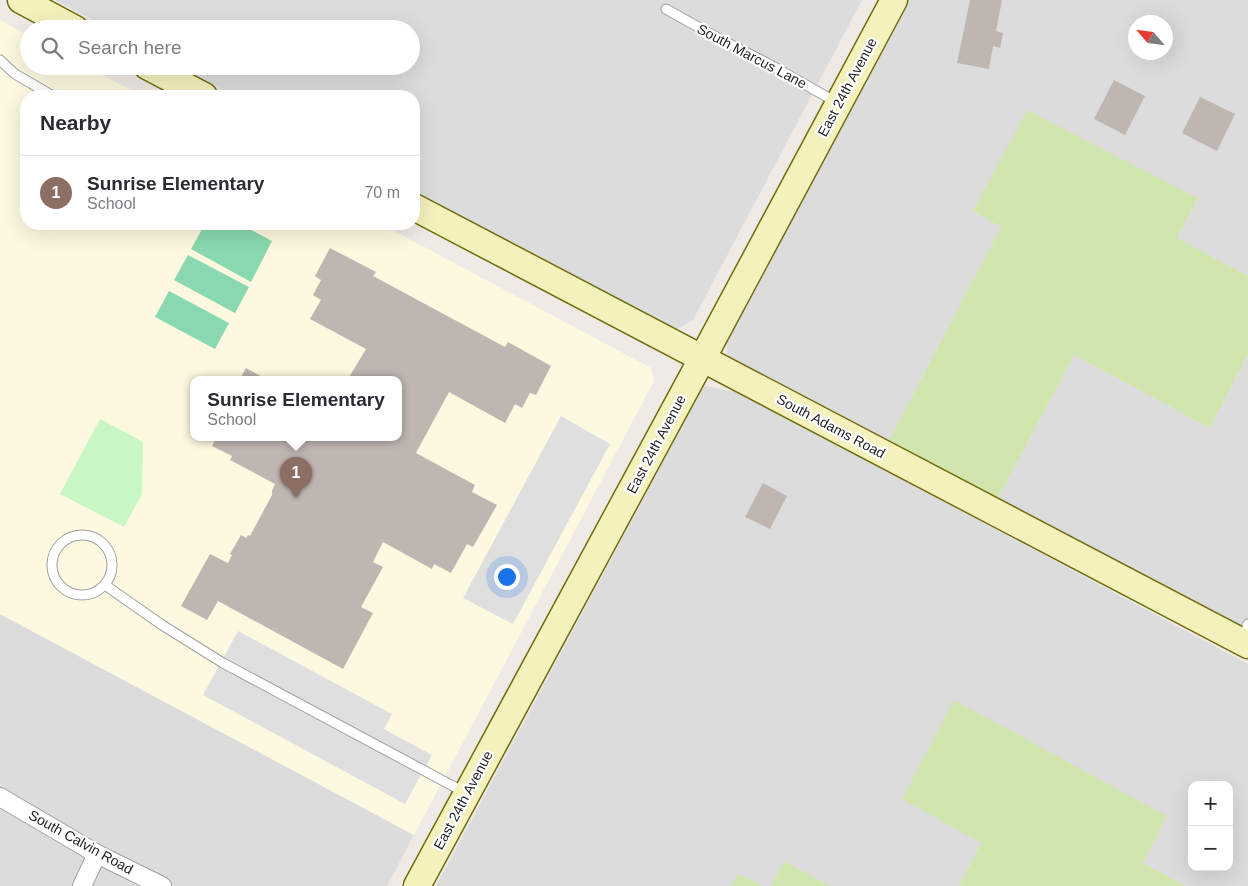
<!DOCTYPE html>
<html lang="en">
<head>
<meta charset="utf-8">
<style>
  body { margin:0; font-family:Arial,sans-serif; background:#f7f7f7; color:#2b2b33 }
  .controls { position:absolute; right:15px; bottom:15px; display:grid; overflow:hidden; border-radius:10px; box-shadow:0 5px 20px #0002 }
  .controls button { width:45px; height:45px; display:grid; place-items:center; padding:0; border:0; border-bottom:1px solid #e1e1e2; background:#fff; color:#2b2b33; font:25px sans-serif }
  .compass { position:absolute; left:1128px; top:15px; width:45px; height:45px; border-radius:50%; background:#fff; box-shadow:0 5px 20px #0002; rotate:298deg }
  .you { position:absolute; left:506px; top:576px; width:18px; height:18px; margin:-12px; border:4px solid #fff; border-radius:50%; background:#1a73e8; box-shadow:0 0 0 8px #1a73e833 }
  .badge { display:grid; place-items:center; width:32px; height:32px; border-radius:50%; background:#c00e24; color:#fff; font-size:16px; font-weight:700 }
  .pin { position:absolute; translate:-50% -41px; filter:drop-shadow(0 1px 2px #0008) }
  .pin::after { content:''; position:absolute; top:26px; width:18px; height:15px; background:inherit; clip-path:polygon(0 0,100% 0,50% 100%) }
  .popup { position:absolute; left:190px; top:376px; width:212px; height:65px; box-sizing:border-box; display:grid; place-content:center; border-radius:10px; background:#fff; filter:drop-shadow(0 1px 4px #0005); font-size:16px; white-space:nowrap; color:#7c7c81 }
  .popup b { font-size:19px; color:#2b2b33 }
  .popup::after { content:''; position:absolute; left:50%; top:100%; margin-left:-10px; border:10px solid transparent; border-top-color:#fff }
  .list { margin:0; padding:0; list-style:none }
  h2 { display:flex; justify-content:space-between; align-items:center; height:65px; margin:0; padding:0 20px; font-size:21px }
  h2 small { font-size:16px; font-weight:400; color:#7c7c81 }
  .list li { display:grid; grid-template-columns:32px 1fr auto; gap:15px; align-items:center; box-sizing:border-box; height:75px; padding:0 20px; border-top:1px solid #e1e1e2 }
  .list b { display:block; font-size:19px; white-space:nowrap }
  .list p { margin:0; font-size:16px; white-space:nowrap; color:#7c7c81 }
  .list em { font-size:16px; font-style:normal; color:#7c7c81 }
  .icon { flex:none; width:28px; height:28px; fill:none; stroke:currentColor; stroke-width:2; stroke-linecap:round; stroke-linejoin:round }
  .map { position:relative; flex:none; width:1248px; height:886px; overflow:hidden }
  .search { position:absolute; background:#fff; box-shadow:0 5px 20px #0002; left:20px; top:20px; width:400px; height:55px; display:flex; align-items:center; gap:12px; box-sizing:border-box; padding:0 18px; border-radius:28px; color:#7c7c81; font-size:19px }
  .panel { position:absolute; background:#fff; box-shadow:0 5px 20px #0002; left:20px; top:90px; width:400px; height:140px; border-radius:20px }
  .map>svg:first-child { display:block }
  .residential { fill:#dddcdc; fill-rule:evenodd }
  .education { fill:#fdf9e0; fill-rule:evenodd }
  .grass { fill:#d1e5af }
  .park { fill:#c8f6c5 }
  .pitch { fill:#89d8af }
  .parking { fill:#dfdfdf }
  .building { fill:#bfb6b2 }
  .lines { fill:none; stroke-linecap:round; stroke-linejoin:round }
  .lane-casing { stroke:#a0a0a0; stroke-width:11 }
  .street-casing { stroke:#a0a0a0; stroke-width:20 }
  .secondary-casing { stroke:#6f6d0c; stroke-width:29 }
  .lane { stroke:#fff; stroke-width:9 }
  .street { stroke:#fff; stroke-width:18 }
  .secondary { stroke:#f5f1bd; stroke-width:26 }
  .labels { text-anchor:middle; stroke-width:4.5; stroke-linejoin:round; paint-order:stroke }
  .street-label { font-size:14px; fill:#1f1f1f; stroke:#fff }
</style>
</head>
<body>
<div class="map">
<svg width="1248" height="886" viewBox="0 0 1248 886">
  <rect width="100%" height="100%" fill="#efeae5"/>
  <g class="residential">
    <polygon points="55,0 862,0 693,320 672,332 414,193 414,96 234,96 178,66 411,66 411,29 109,29"/>
    <path d="M908,0H1248V276L1177,238L1198,198L973,211L1001,227L887,444L732,363L727,353V339ZM1136,22H1166V52H1136Z"/>
    <polygon points="1248,354 1248,636 996,502 1074,355 1210,428"/>
    <path d="M706,386L720,389L740,393L1248,664V886H1186L1143,863L1167,816L981,843L959,886H830L784,861L771,886H764L738,874L731,886H436L703,388ZM1192,785H1229V867H1192Z"/>
    <polygon points="0,614 414,835 387,886 0,886"/>
  </g>
  <path class="education" d="M0,20L29,36V66H86L142,96H26V224H381L651,368L654,381L414,835L0,614ZM194,379H398V437H194Z"/>
  <g class="grass">
    <polygon points="1027,110 1198,198 1177,238 1248,276 1248,354 1210,428 1074,355 996,502 887,444 1001,227 973,211"/>
    <polygon points="954,700 1167,816 1143,863 1186,886 959,886 981,843 902,799"/>
    <polygon points="784,861 830,886 771,886"/>
    <polygon points="738,874 764,886 731,886"/>
  </g>
  <polygon class="park" points="100,419 143,442 142,494 124,527 60,494"/>
  <g class="pitch">
    <polygon points="205,224 240,224 272,241 251,282 191,249"/>
    <polygon points="188,255 249,287 235,313 174,280"/>
    <polygon points="169,291 229,323 215,349 155,317"/>
  </g>
  <g class="parking">
    <polygon points="561,416 610,444 513,624 463,598"/>
    <polygon points="238,631 392,714 384,729 432,755 405,804 203,695"/>
  </g>
  <g class="building">
    <polygon points="970,0 1002,0 996,31 1003,33 1000,48 993,46 989,69 957,63"/>
    <polygon points="1114,80 1145,96 1125,135 1094,119"/>
    <polygon points="1200,97 1235,114 1217,151 1182,133"/>
    <polygon points="330,248 376,272 373,276 505,347 508,342 551,366 536,395 530,393 522,408 515,404 505,423 449,392 416,453 475,485 472,492 497,505 473,547 467,544 451,573 434,564 432,569 383,542 373,562 383,567 361,607 373,613 343,669 218,601 207,620 181,606 210,554 228,563 232,555 230,554 241,535 246,538 248,535 250,536 272,495 272,491 275,484 230,460 232,456 212,446 217,437 398,437 398,379 348,379 366,349 310,319 321,300 313,295 321,280 315,276"/>
    <polygon points="246,368 266,379 240,379"/>
    <polygon points="763,483 787,496 770,529 745,517"/>
  </g>
  <g class="lines">
    <defs>
      <g id="lane">
        <polyline points="666,9 714,36 767,63 836,102"/>
        <polyline points="0,60 15,74 53,96"/>
        <circle cx="82" cy="565" r="30"/>
        <polyline points="105,585 162,625 223,663 466,793"/>
        <polyline points="1248,624 1247,626 1248,630"/>
      </g>
      <g id="street">
        <polyline points="0,797 97,854 162,886"/>
        <polyline points="82,886 97,854"/>
      </g>
      <g id="secondary">
        <polyline points="21,0 75,29"/>
        <polyline points="147,66 204,96"/>
        <polyline points="414,207 1248,645"/>
        <polyline points="417,886 702,359 894,0"/>
      </g>
    </defs>
    <use href="#lane" class="lane-casing"/>
    <use href="#street" class="street-casing"/>
    <use href="#secondary" class="secondary-casing"/>
    <use href="#lane" class="lane"/>
    <use href="#street" class="street"/>
    <use href="#secondary" class="secondary"/>
  </g>
  <g class="labels">
    <g class="street-label">
      <text transform="translate(752 56) rotate(28)" y="5">South Marcus Lane</text>
      <text transform="translate(847 87) rotate(-62)" y="5">East 24th Avenue</text>
      <text transform="translate(831 426) rotate(28)" y="5">South Adams Road</text>
      <text transform="translate(656 444) rotate(-62)" y="5">East 24th Avenue</text>
      <text transform="translate(463 800) rotate(-62)" y="5">East 24th Avenue</text>
      <text transform="translate(81 842) rotate(29)" y="5">South Calvin Road</text>
    </g>
  </g>
</svg>
<div class="controls">
<button>+</button>
<button>−</button>
</div>
<svg class="compass" viewBox="-18 -18 36 36"><path d="M0-13l5 13h-10z" fill="#e53935"/><path d="M0 13l5-13h-10z" fill="#7c7c81"/></svg>
<div class="you"></div>
<div class="pin badge" style="left:296px;top:498px;background:#8d6e63">1</div>
<div class="popup"><b>Sunrise Elementary</b>School</div>
<div class="search"><svg class="icon" aria-label="search" viewBox="0 0 24 24"><circle cx="10" cy="10" r="6"/><path d="M15 15l6 6"/></svg>Search here</div>
<section class="panel">
<h2>Nearby<small></small></h2>
<ul class="list">
<li><span class="badge" style="background:#8d6e63">1</span><div><b>Sunrise Elementary</b><p>School</p></div><em>70 m</em></li>
</ul>
</section>
</div>
</body>
</html>
